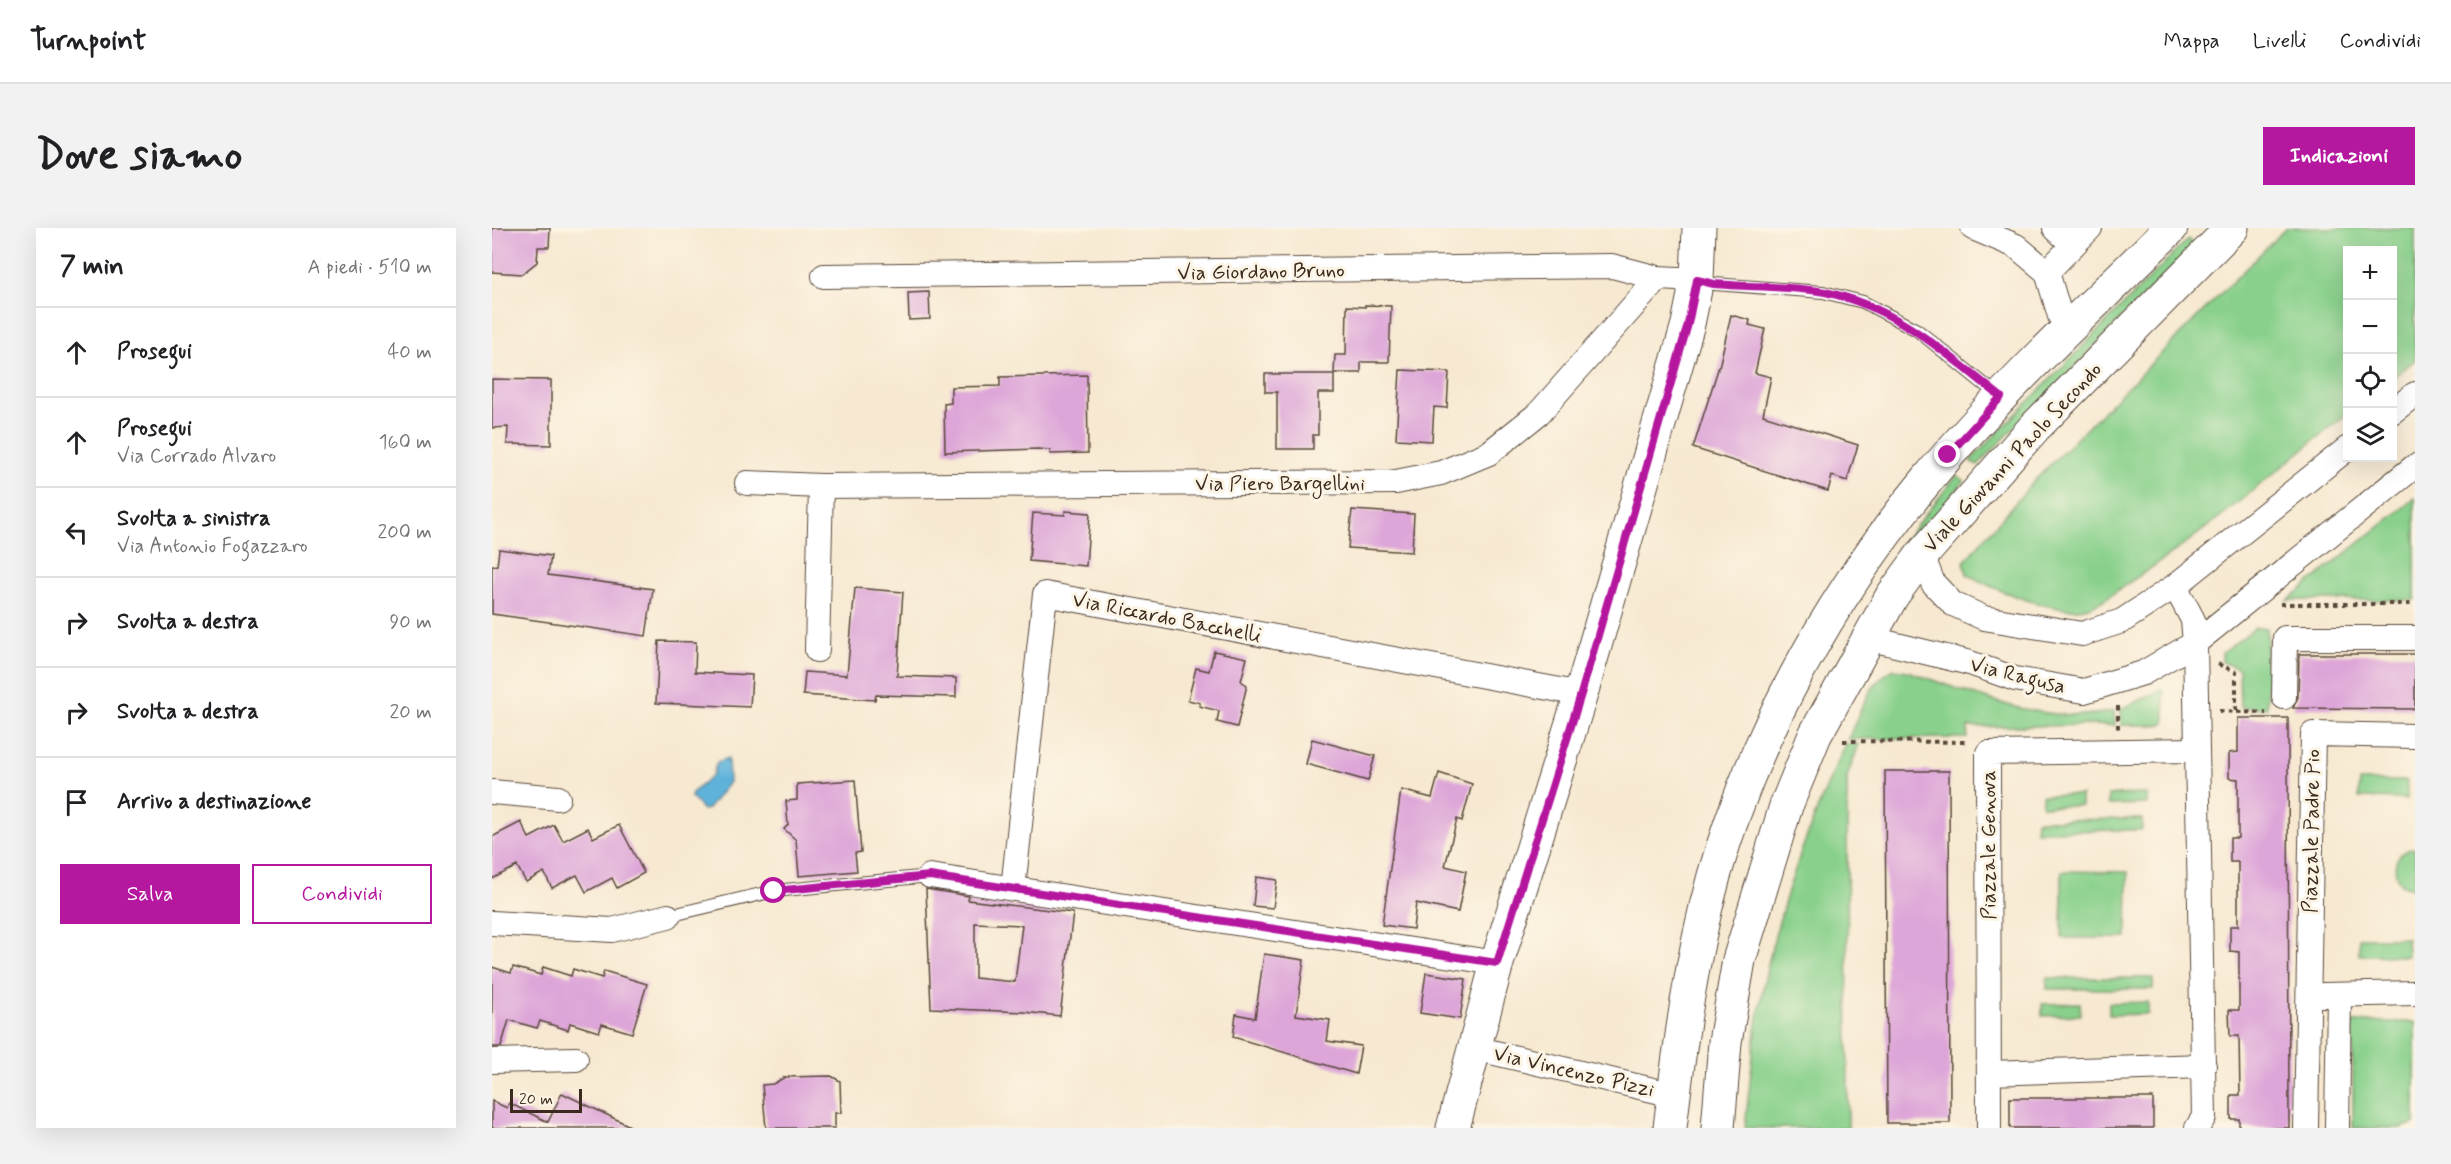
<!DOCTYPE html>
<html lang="it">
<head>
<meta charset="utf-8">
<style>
  body { margin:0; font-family:Mynerve,sans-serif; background:#f2f2f2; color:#202124 }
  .controls { position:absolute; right:18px; top:18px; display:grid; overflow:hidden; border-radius:0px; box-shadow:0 6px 24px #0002 }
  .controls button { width:54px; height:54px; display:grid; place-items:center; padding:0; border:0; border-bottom:2px solid #e0e0e0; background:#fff; color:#202124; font:30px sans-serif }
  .scale { position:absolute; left:18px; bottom:15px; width:72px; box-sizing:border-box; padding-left:6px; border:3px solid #3b2a1e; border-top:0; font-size:16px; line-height:21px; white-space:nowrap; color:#3b2a1e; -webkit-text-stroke:4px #fcf5e5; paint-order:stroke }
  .stop { position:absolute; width:18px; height:18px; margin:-14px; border:4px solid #b5179e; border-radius:50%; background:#fff }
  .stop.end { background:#b5179e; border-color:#fff; box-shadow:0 2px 6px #0008 }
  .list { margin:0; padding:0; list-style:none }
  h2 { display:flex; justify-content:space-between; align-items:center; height:78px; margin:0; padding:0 24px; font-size:26px }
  h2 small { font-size:20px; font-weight:400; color:#757577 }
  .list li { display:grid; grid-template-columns:39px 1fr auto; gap:18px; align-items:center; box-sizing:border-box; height:90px; padding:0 24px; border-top:2px solid #e0e0e0 }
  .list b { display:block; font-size:22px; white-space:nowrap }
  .list p { margin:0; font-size:20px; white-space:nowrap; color:#757577 }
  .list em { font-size:20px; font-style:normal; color:#757577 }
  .actions { display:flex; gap:12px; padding:18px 24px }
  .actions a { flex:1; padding:14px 0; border:2px solid #b5179e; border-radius:0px; text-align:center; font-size:21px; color:#b5179e }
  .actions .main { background:#b5179e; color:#fff }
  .icon { flex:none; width:33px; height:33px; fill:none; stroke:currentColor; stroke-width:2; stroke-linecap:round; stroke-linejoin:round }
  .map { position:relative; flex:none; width:1923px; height:900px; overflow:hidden; border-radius:0px }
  header { display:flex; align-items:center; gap:36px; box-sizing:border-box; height:84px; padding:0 30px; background:#fff; border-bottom:2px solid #e0e0e0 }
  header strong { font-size:28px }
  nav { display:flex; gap:33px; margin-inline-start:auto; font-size:21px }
  .intro { display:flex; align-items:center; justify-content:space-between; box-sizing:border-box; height:144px; padding:0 36px }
  h1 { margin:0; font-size:42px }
  .button { padding:15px 27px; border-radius:0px; background:#b5179e; color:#fff; font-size:21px; font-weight:700 }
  main { display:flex; gap:36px; padding:0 36px }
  aside { flex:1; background:#fff; border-radius:0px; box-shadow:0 6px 24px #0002 }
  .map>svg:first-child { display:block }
  .green { fill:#88d08b; stroke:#627d54; stroke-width:1.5 }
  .water { fill:#5fb3db; stroke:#4d6e7c; stroke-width:1.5 }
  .building { fill:#dda5d8; fill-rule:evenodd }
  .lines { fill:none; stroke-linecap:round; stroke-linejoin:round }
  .lane-casing { stroke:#574739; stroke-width:14 }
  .street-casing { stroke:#574739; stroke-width:26 }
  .secondary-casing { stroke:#574739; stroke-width:35 }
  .path { stroke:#574739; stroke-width:4; stroke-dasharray:4.5 4.5; stroke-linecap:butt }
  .lane { stroke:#fff; stroke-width:12 }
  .street { stroke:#fff; stroke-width:24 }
  .secondary { stroke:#fff; stroke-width:33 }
  .route { stroke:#b5179e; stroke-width:8 }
  .labels { text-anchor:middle; stroke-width:6; stroke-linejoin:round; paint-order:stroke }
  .street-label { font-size:21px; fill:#3b2a1e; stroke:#fcf5e5 }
</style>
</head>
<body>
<header>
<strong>Turnpoint</strong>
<nav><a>Mappa</a><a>Livelli</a><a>Condividi</a></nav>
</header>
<div class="intro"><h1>Dove siamo</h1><a class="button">Indicazioni</a></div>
<main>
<aside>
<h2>7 min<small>A piedi · 510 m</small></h2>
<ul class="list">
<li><svg class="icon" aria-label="ahead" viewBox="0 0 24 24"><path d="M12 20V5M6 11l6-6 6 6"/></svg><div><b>Prosegui</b></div><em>40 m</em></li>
<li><svg class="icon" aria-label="ahead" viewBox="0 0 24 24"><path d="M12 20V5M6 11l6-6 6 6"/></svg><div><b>Prosegui</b><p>Via Corrado Alvaro</p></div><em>160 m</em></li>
<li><svg class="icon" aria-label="left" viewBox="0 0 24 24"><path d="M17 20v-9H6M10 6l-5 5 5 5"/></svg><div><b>Svolta a sinistra</b><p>Via Antonio Fogazzaro</p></div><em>200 m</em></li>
<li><svg class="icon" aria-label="right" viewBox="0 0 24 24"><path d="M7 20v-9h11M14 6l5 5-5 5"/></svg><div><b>Svolta a destra</b></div><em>90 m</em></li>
<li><svg class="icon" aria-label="right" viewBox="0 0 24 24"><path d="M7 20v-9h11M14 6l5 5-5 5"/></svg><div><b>Svolta a destra</b></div><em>20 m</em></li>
<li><svg class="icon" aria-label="arrive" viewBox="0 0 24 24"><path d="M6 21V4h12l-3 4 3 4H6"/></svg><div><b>Arrivo a destinazione</b></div></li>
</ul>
<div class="actions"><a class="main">Salva</a><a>Condividi</a></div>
</aside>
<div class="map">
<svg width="1923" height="900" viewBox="0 0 1923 900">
  <rect width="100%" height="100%" fill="#fcf5e5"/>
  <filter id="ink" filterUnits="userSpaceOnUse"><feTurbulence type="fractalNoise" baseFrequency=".0167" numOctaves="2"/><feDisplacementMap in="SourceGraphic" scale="12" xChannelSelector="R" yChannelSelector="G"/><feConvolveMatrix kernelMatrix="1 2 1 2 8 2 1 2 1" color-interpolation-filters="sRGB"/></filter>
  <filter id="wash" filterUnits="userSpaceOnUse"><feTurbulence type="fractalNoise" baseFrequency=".008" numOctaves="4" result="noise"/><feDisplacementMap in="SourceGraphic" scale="24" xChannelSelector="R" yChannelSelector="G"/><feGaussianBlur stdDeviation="1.35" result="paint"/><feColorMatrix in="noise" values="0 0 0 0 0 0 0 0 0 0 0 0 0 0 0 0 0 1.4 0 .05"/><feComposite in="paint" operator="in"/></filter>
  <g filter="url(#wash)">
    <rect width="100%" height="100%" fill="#f7e9d1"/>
    <g class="green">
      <path d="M1794,0H1923V132L1901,150L1900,22H1856L1855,186C1783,243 1713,306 1635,356C1620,365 1606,379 1587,381C1558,384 1500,361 1475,346L1472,334L1543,252Z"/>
      <polygon points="1696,11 1702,17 1485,238 1478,233"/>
      <polygon points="1465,247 1472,253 1412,328 1405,322"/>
      <polygon points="1923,270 1923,372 1796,372"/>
      <polygon points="1763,400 1775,400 1775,480 1748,479 1747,441 1730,434 1730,425"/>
      <path d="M1402,441L1415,443C1481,465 1551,499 1622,483L1623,497L1476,499L1475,510L1356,511C1368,486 1376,454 1402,441Z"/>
      <polygon points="1669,462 1672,463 1673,495 1670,497 1629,497 1629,481"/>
      <path d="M1354,516H1367L1355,549L1356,900H1253C1259,844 1264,787 1277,732C1295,657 1321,585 1354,516Z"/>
      <polygon points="1867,553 1915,553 1915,571 1867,570"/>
      <polygon points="1655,566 1655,576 1616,577 1616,567"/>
      <rect x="1550" y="567" width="39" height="11"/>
      <polygon points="1650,591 1650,602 1544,603 1544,592"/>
      <path d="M1923,620V661L1910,657L1905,650C1900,634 1906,623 1923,620Z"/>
      <polygon points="1570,643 1636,644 1635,710 1570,710"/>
      <polygon points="1867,710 1915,710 1915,728 1867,727"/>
      <polygon points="1661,750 1661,761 1555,761 1555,750"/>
      <polygon points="1656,774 1656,786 1617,787 1617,775"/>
      <polygon points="1588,775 1589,787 1550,788 1550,776"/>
      <polygon points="1861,794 1923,794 1923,895 1909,900 1861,900"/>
    </g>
    <polygon class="water" points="236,530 237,554 216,581 211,582 199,569 200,565 220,548 225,534"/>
    <g id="blocks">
      <g class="building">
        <polygon points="0,0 58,0 57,19 46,19 45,34 30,46 0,44"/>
        <polygon points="437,64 438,91 417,92 416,65"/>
        <polygon points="873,77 899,78 897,134 869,134 869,145 842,145 843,127 854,127 855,78 873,79"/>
        <polygon points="1239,87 1258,92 1257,97 1273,101 1263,145 1279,149 1271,187 1366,217 1355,253 1340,248 1336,263 1201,220 1228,135"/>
        <polygon points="908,142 957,144 955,180 942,179 940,213 904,211"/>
        <polygon points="773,146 842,146 842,165 826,165 826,207 821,207 821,221 785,221 785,164 773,164"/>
        <polygon points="595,147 596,225 558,226 558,222 546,221 453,224 452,176 459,175 459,159 508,158 508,149"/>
        <polygon points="0,151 59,152 59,217 15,216 16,199 0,200"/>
        <polygon points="860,282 922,286 920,324 856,320"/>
        <polygon points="573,283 598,285 594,338 537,333 541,285 573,287"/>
        <polygon points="7,321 59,328 56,347 161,361 154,408 0,386 0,337 5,338"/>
        <polygon points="363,360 411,364 405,448 464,450 464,469 384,467 383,472 311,467 313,444 355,447"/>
        <polygon points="167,413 204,414 203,444 260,447 258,479 164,475"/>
        <polygon points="722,423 755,430 749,453 755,457 745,499 725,494 727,483 707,478 708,475 696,472 704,440 717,443"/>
        <polygon points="1807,426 1923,426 1923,481 1801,480 1806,469"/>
        <polygon points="1746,490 1796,490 1797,900 1747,900 1747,891 1739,891 1739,867 1748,867 1747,808 1738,808 1737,782 1747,782 1747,724 1738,723 1738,698 1746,698 1746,634 1738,634 1738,610 1746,610 1746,551 1737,550 1737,525 1746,524"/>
        <polygon points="820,511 883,528 876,553 814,536"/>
        <polygon points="1393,543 1457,543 1458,895 1395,895"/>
        <polygon points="947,545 980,556 970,593 965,591 953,638 974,643 966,684 924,675 921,701 890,697 909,562 940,570"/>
        <polygon points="363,552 369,624 363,625 365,643 307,648 304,612 292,601 296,597 294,573 305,572 305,556"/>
        <polygon points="29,594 37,610 62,597 71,613 96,600 101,610 127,597 152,645 125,660 120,650 94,664 85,647 60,660 52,644 34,654 25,638 0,651 0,609"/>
        <polygon points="764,649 785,652 781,680 761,678"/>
        <path d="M434,661L477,668L476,672L581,685L568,788L532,784L439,780ZM483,695L530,697L523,754L483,750Z"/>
        <polygon points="772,726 812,732 804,787 838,792 835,813 869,818 864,846 741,809 744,786 763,790"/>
        <polygon points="0,739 19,745 21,739 49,747 51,739 79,748 81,741 110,750 112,743 155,756 140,805 110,796 107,804 78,795 76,802 48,793 45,800 17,792 9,819 0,819"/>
        <polygon points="934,745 974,751 968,791 928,785"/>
        <polygon points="339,848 348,853 349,885 343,885 343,900 274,900 270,857 281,856 293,849"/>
        <polygon points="70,865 142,900 0,900 0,873 15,880 17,875 56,894"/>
        <rect x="1518" y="870" width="143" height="30"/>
      </g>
    </g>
  </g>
  <g filter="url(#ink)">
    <use href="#blocks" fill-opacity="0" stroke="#574739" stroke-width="1.5"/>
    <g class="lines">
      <defs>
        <g id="lane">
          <polyline points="1206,53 1222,56 1331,64 1371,74 1425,102 1508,169"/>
          <polyline points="176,688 282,663 438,648"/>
        </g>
        <g id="street">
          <polyline points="1481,0 1524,18 1555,44 1568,88 1576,101"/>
          <polyline points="1563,0 1581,17"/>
          <polyline points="1555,44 1598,0"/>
          <polyline points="332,48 1120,38 1166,50 1205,52"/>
          <polyline points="1900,184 1923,166"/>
          <polyline points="255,255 329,258 904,254 949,245 997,225 1047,185 1166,50"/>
          <polyline points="1430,327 1441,355 1461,376 1492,390 1590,406 1630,393 1683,358 1856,220"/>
          <polyline points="1683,358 1701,392 1703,415 1712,889 1705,900"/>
          <polyline points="1376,410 1478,435 1523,451 1592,463 1651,445 1703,415 1923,238"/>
          <polyline points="325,422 329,258"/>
          <polyline points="1792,469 1793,410 1923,410"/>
          <polyline points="0,564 66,570"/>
          <polyline points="438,648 1005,735"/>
          <polyline points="521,661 553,366 1089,466"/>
          <polyline points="0,695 120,702 176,688"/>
          <polyline points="1831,767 1923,765"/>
          <polyline points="982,820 1182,867"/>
          <polyline points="0,833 84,831"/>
          <polyline points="1497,845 1712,838"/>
          <polyline points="1497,900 1496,525 1704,522"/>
          <polyline points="1814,900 1821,506 1923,508"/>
          <polyline points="1845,900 1847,767"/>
        </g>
        <g id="secondary">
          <polyline points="961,900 1005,735 1089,466 1196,96 1205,52 1207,0"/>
          <path d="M1178,900C1188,815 1199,731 1222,648C1263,504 1340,367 1435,252C1509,162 1596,82 1679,0"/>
          <polyline points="1226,900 1233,814 1247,732 1294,578 1323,507 1400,368 1430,327 1542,200 1740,0"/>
        </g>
      </defs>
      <use href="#lane" class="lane-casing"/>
      <use href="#street" class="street-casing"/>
      <use href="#secondary" class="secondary-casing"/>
      <g class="path">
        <polyline points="1788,376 1923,376"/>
        <polyline points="1726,436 1744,444 1744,484"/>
        <polyline points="1626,478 1626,501"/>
        <polyline points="1727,483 1774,485"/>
        <polyline points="1351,513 1475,514"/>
      </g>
      <use href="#lane" class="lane"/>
      <use href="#street" class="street"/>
      <use href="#secondary" class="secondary"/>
    </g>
  </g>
  <g class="lines" filter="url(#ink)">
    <path class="route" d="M282,663L438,648L1005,735L1089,466L1196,96L1205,52L1222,56C1256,59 1301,58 1333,64C1406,80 1452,124 1509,169L1456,227"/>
  </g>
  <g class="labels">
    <g class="street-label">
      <text transform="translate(769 43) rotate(-1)" y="7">Via Giordano Bruno</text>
      <text transform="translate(1520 229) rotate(-47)" y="7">Viale Giovanni Paolo Secondo</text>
      <text x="788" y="262">Via Piero Bargellini</text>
      <text transform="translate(675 389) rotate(11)" y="7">Via Riccardo Bacchelli</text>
      <text transform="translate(1526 447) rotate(14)" y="7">Via Ragusa</text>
      <text transform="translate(1819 603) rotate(-89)" y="7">Piazzale Padre Pio</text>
      <text transform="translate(1496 617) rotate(-90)" y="7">Piazzale Genova</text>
      <text transform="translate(1082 843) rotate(13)" y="7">Via Vincenzo Pizzi</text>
    </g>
  </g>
</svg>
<div class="controls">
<button>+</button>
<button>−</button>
<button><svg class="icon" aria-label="locate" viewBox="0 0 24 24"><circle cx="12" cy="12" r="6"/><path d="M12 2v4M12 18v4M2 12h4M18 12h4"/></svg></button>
<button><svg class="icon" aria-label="layers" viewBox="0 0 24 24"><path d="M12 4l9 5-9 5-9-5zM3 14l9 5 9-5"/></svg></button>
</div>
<div class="scale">20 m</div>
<div class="stop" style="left:282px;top:663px"></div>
<div class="stop end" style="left:1456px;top:227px"></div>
</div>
</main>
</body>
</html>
